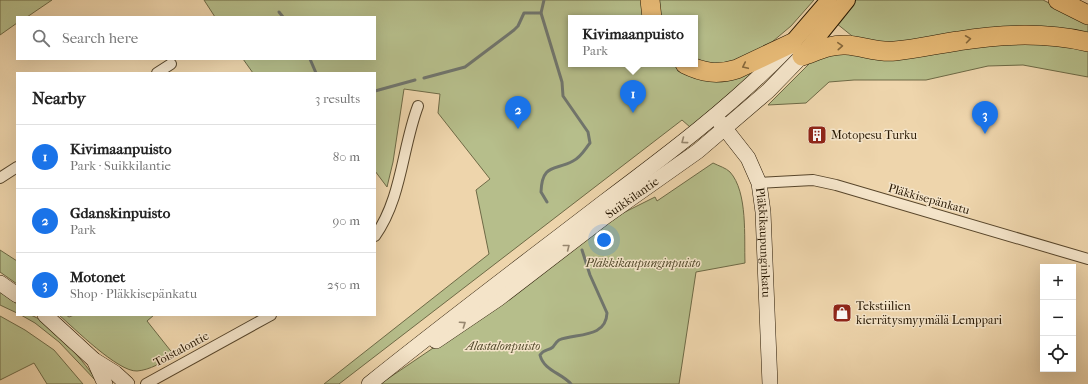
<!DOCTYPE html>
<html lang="en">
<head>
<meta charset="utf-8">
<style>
  body { margin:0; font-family:"IM FELL French Canon",serif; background:#f6f6f6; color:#222 }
  .controls { position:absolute; right:12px; bottom:12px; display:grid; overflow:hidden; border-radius:0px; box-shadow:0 4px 16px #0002 }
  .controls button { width:36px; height:36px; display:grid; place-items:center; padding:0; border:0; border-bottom:1px solid #e0e0e0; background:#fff; color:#222; font:20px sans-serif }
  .you { position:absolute; left:604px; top:240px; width:14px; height:14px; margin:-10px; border:3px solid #fff; border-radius:50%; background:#1a73e8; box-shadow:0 0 0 6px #1a73e833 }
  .badge { display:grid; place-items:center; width:26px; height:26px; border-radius:50%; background:#1a73e8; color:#fff; font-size:13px; font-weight:700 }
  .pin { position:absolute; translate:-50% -33px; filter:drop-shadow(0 1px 2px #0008) }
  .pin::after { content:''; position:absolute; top:21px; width:14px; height:12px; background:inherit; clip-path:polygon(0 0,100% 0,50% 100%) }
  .popup { position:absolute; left:568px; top:15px; width:130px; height:52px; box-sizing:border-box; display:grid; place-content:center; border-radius:0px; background:#fff; filter:drop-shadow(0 1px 3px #0005); font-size:13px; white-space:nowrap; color:#767676 }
  .popup b { font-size:15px; color:#222 }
  .popup::after { content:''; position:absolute; left:50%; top:100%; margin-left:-8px; border:8px solid transparent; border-top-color:#fff }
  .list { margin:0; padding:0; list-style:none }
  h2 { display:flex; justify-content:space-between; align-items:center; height:52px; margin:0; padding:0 16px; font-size:17px }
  h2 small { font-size:13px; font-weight:400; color:#767676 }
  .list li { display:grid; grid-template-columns:26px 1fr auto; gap:12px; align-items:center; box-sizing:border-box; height:64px; padding:0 16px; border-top:1px solid #e0e0e0 }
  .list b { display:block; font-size:15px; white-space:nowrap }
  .list p { margin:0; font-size:13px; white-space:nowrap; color:#767676 }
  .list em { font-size:13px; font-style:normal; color:#767676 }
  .icon { flex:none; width:22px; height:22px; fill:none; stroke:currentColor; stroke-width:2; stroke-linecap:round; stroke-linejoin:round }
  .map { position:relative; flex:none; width:1088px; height:384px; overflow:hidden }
  .search { position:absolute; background:#fff; box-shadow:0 4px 16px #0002; left:16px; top:16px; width:360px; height:44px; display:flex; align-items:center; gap:10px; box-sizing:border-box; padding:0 14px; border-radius:0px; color:#767676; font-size:15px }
  .panel { position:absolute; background:#fff; box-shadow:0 4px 16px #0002; left:16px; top:72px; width:360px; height:244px; border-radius:0px }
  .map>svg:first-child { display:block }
  .green { fill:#b6be8b; stroke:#6e6a46 }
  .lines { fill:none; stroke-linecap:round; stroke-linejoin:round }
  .stream { stroke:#70756d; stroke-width:3 }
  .street-casing { stroke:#58462b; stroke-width:12 }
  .secondary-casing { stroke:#261600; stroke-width:16 }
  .primary-casing { stroke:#261600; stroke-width:18 }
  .highway-casing { stroke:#261600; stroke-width:20 }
  .street { stroke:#f4e4c9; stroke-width:10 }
  .secondary { stroke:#f4e4c9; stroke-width:15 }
  .primary { stroke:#e7ba76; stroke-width:16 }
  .highway { stroke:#e7ba76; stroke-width:19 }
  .oneway { stroke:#86683b }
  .oneway2 { stroke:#97876f }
  .labels { text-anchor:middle; stroke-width:3; stroke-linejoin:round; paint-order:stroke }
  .poi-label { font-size:12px; fill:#261600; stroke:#f4e4c9; text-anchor:start }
  .street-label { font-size:12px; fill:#261600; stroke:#f4e4c9 }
  .park-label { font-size:12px; font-style:italic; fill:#51482a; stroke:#f4e4c9 }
</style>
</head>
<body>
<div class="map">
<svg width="1088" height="384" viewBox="0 0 1088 384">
  <rect width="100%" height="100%" fill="#eed5ac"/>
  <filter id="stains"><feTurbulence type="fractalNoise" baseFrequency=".005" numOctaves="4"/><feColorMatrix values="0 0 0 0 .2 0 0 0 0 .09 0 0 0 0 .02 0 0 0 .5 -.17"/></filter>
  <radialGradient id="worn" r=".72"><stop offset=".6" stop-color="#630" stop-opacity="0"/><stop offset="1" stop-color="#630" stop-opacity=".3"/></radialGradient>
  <g class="green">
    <polygon points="0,0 52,0 27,17 17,17 17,23 0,35"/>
    <polygon points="204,0 645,0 647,18 571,18 571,64 761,66 690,127 682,120 339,384 324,384 489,254 476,190 490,179 438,113 440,94 404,89 393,162 387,187 375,171 375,73 253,73 243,59 375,59 375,17 215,17"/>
    <polygon points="656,0 814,0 791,26 766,47 726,65 695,62 695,18 658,18"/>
    <polygon points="852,0 1043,0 1088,22 1088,36 877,46 857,40 836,23"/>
    <polygon points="1009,41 1088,48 1088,77 1023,65 988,66 926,80 854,80 829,82 806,103 768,105 812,61 820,55"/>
    <path d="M713,163C719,166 726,168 730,172C748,192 744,238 745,263L696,272L679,384H380L442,342L623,213L655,197L657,201Z"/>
    <polygon points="0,250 17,261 17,284 0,272"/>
    <polygon points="0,292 17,304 17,313 0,305"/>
    <path d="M21,315C25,315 30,314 33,316C49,322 89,366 97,382L59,342L35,323Z"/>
    <path d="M59,315H66L69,317L74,315H154L147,321L174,355C163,362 150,370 137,371C118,372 74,328 59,315Z"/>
    <polygon points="0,316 25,330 54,350 83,384 47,384 34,363 0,380"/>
  </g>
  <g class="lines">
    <g class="stream">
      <path d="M544,0L541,13L562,82L563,96L588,132L590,143C585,149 581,157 573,161C555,171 542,163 541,192L547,202"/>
      <polyline points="279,12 283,17"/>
      <polyline points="310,59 316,73"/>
      <polyline points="424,78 465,67 514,30 518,26 524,13 541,13"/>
      <polyline points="375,91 415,80"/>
      <path d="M571,384C562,373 544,371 540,355C544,349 548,351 553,347C555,344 556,342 559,340C575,333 606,339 607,313L590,275L582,250"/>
    </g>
    <defs>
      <g id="street">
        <polyline points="157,73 171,64"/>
        <polyline points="0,178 17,167"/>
        <polyline points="759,183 813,180 836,185 1088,259"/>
        <path d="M375,236C402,198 402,148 418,106"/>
        <polyline points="146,384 271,315"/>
      </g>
      <g id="secondary">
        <path id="s1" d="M719,121L748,158L759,183L763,212L770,384"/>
        <polyline points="0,283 17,295"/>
        <polyline points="45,315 94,360 115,373 127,384"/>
        <path id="s2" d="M436,341L498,299L606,216L698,151L768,91L802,56"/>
        <polyline points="94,360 105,384"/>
        <path d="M369,384C446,322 526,262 604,202C668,154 732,106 788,48"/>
      </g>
      <g id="primary">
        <polyline points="792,43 829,0"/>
        <polyline points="802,56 847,0"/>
      </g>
      <g id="highway">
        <polyline points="650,0 652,18"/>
        <polyline points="1058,0 1088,15"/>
        <path d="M802,56C817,51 831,44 846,45C863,46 877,53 895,51C916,49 937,44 958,41C1000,34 1046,32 1088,42"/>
        <path d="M685,64C703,73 718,75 737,69L792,43"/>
      </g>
    </defs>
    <use href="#street" class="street-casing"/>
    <use href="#secondary" class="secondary-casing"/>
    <use href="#primary" class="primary-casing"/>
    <use href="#highway" class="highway-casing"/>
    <use href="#street" class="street"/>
    <use href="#secondary" class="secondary"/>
    <use href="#primary" class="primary"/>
    <use href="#highway" class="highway"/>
  </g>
  <defs><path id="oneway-chevron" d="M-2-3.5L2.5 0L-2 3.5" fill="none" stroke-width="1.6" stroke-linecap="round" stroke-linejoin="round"/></defs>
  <g class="oneway">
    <use href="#oneway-chevron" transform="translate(968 39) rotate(-8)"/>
    <use href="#oneway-chevron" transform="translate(840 46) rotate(-4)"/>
    <use href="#oneway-chevron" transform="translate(745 66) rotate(155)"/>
  </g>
  <g class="oneway2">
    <use href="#oneway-chevron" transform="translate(684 141) rotate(143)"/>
    <use href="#oneway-chevron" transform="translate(567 247) rotate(-38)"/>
    <use href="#oneway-chevron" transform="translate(463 324) rotate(-34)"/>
  </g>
  <defs>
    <symbol id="building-square" viewBox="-11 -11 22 22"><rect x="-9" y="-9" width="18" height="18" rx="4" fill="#8f2418" stroke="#f4e4c9"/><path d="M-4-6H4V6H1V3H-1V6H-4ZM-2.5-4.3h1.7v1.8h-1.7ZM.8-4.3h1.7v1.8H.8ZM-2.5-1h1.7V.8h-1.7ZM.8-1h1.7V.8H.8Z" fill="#fff"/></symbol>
    <symbol id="shop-square" viewBox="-11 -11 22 22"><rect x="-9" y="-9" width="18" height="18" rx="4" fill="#8f2418" stroke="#f4e4c9"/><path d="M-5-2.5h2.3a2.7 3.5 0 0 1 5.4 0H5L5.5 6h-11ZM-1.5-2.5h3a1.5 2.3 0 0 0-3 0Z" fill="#fff"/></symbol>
  </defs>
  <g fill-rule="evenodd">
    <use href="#building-square" x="806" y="124" width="22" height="22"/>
    <use href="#shop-square" x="831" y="302" width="22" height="22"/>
  </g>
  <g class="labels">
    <g class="poi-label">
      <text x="831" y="139">Motopesu Turku</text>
      <text x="856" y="310">Tekstiilien<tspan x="856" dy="14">kierrätysmyymälä Lemppari</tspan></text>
    </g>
    <g class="street-label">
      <text dy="4" stroke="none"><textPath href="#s2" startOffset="243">Suikkilantie</textPath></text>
      <text transform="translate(929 199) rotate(16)" y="4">Pläkkisepänkatu</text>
      <text dy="4" stroke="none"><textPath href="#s1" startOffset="134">Pläkkikaupunginkatu</textPath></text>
      <text transform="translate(181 349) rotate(-28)" y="4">Toistalontie</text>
    </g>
    <g class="park-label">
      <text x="643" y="267">Pläkkikaupunginpuisto</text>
      <text x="503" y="350">Alastalonpuisto</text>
    </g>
  </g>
  <rect width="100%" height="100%" filter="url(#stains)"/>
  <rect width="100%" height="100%" fill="url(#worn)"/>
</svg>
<div class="controls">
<button>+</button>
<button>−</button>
<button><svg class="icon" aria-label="locate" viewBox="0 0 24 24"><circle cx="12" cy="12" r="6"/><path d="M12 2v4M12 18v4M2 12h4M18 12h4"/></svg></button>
</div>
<div class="you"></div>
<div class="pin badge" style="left:633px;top:113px">1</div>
<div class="popup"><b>Kivimaanpuisto</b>Park</div>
<div class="pin badge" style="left:518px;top:129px">2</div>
<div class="pin badge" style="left:985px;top:134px">3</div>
<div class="search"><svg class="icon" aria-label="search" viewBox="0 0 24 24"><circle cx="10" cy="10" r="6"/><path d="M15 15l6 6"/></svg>Search here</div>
<section class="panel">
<h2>Nearby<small>3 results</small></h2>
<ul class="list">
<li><span class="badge">1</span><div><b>Kivimaanpuisto</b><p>Park · Suikkilantie</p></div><em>80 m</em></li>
<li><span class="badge">2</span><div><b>Gdanskinpuisto</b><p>Park</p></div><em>90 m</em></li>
<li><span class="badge">3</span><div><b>Motonet</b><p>Shop · Pläkkisepänkatu</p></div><em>250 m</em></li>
</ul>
</section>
</div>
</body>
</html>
